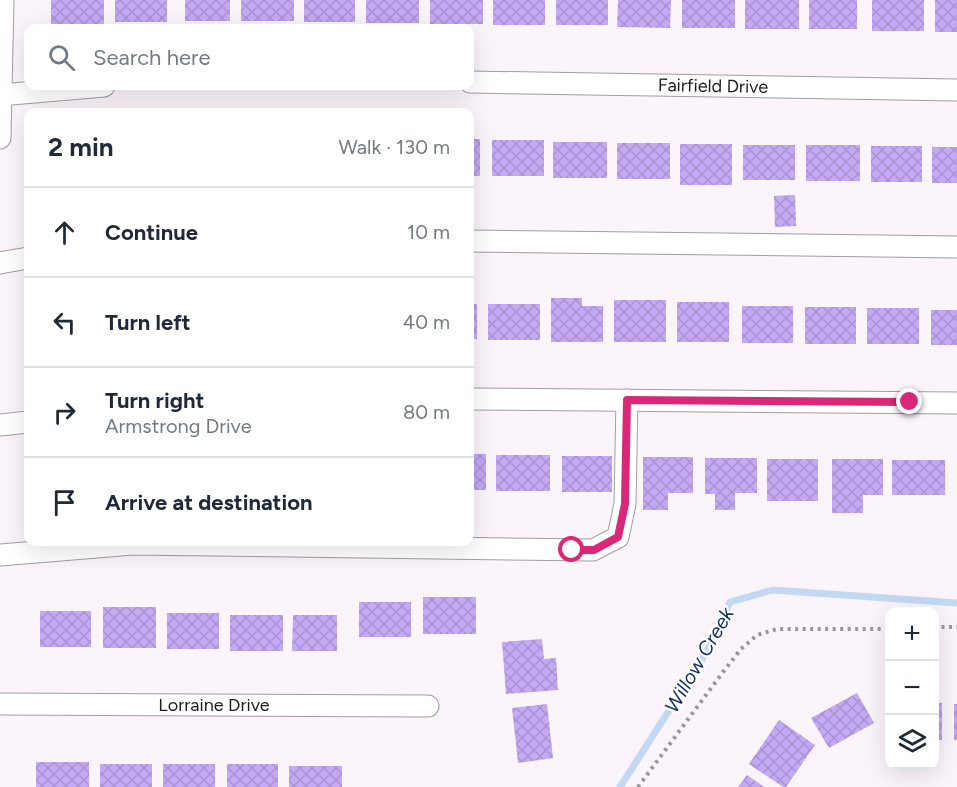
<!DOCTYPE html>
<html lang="en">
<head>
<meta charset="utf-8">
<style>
  body { margin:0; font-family:Figtree,sans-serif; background:#f2f2f3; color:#1f2937 }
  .controls { position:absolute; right:18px; bottom:18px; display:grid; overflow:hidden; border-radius:12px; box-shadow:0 6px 24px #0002 }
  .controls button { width:54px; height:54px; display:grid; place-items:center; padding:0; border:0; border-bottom:2px solid #e0e1e3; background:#fff; color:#1f2937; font:30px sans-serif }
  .stop { position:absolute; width:18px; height:18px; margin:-14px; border:4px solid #db2777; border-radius:50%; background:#fff }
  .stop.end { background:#db2777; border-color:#fff; box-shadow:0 2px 6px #0008 }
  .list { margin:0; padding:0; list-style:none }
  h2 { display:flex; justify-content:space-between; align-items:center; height:78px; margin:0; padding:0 24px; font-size:26px }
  h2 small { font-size:20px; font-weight:400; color:#747a83 }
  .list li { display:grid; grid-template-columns:39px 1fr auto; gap:18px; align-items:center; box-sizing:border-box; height:90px; padding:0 24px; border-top:2px solid #e0e1e3 }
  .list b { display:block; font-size:22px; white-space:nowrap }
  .list p { margin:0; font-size:20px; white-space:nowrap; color:#747a83 }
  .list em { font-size:20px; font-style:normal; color:#747a83 }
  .icon { flex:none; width:33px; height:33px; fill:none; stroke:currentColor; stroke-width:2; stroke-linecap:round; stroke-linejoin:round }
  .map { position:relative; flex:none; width:957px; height:787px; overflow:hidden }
  .search { position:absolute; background:#fff; box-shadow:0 6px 24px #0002; left:24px; top:24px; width:450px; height:66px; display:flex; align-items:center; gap:15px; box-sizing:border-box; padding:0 21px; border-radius:12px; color:#747a83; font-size:22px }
  .panel { position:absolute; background:#fff; box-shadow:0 6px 24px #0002; left:24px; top:108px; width:450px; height:438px; border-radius:12px }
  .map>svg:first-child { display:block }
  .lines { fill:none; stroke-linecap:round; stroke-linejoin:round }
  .stream { stroke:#c3d9f3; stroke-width:7 }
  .building { fill:url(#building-cross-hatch) }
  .minor-casing { stroke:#a29da2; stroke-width:23 }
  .path { stroke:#999599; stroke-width:4; stroke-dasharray:3 4.5; stroke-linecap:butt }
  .minor { stroke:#fff; stroke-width:21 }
  .route { stroke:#db2777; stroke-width:8 }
  .labels { text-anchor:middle; stroke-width:4.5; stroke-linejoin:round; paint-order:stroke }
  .street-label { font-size:18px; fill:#1d1c1e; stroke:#fff }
  .water-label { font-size:20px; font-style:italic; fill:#0c325a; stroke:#fff }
</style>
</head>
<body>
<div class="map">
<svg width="957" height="787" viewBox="0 0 957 787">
  <defs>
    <pattern id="building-cross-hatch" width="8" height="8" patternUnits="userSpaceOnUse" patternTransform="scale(1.5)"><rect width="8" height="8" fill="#c4aaf5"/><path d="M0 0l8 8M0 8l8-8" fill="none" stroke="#a892d2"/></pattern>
  </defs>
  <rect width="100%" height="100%" fill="#fbf5fb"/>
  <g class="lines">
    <polyline class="stream" points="620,787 706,653 730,602 772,590 957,603"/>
  </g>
  <g class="building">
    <rect x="51" y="0" width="53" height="27"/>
    <rect x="115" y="0" width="52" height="22"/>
    <rect x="185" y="0" width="45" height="21"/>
    <rect x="241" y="0" width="53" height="21"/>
    <rect x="304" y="0" width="51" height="22"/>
    <rect x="366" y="0" width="53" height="23"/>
    <rect x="430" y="0" width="53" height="24"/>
    <rect x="493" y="0" width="52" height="25"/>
    <rect x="556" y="0" width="52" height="25"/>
    <polygon points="618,0 671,0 670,28 617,27"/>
    <rect x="682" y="0" width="53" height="28"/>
    <rect x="745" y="0" width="54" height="29"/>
    <rect x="809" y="0" width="48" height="29"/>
    <rect x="872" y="0" width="52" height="31"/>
    <rect x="935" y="0" width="22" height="32"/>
    <rect x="470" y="139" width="10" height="37"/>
    <rect x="492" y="140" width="52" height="36"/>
    <rect x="553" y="142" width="54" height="36"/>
    <rect x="617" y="143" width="53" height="36"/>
    <rect x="680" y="144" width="52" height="41"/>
    <rect x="743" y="145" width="52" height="35"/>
    <rect x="806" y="145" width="54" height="36"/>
    <rect x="871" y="146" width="51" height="36"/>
    <rect x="932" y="147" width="25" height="36"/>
    <polygon points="795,195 796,226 775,227 774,196"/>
    <polygon points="551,298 582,298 582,306 603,306 603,342 551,342"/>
    <rect x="614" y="300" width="52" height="42"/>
    <rect x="677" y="302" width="52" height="40"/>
    <rect x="470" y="304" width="7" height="35"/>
    <rect x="488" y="304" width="52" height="36"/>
    <rect x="742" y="306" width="51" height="37"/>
    <rect x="805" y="307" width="51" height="37"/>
    <rect x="867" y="308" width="52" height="36"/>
    <rect x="931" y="310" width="26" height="35"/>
    <rect x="470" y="454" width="16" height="36"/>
    <rect x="496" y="455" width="54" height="36"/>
    <rect x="562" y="456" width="50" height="36"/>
    <polygon points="643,457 693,457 693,493 668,493 668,510 643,510"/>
    <polygon points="705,458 757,458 757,493 735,493 735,510 715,510 715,494 705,494"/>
    <rect x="767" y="459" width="51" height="42"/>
    <polygon points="832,459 883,459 883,495 863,495 863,513 832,513"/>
    <rect x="892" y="460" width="53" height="35"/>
    <rect x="423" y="597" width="53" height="37"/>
    <rect x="359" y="602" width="52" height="35"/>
    <rect x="103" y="607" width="53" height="41"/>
    <rect x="40" y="611" width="51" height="36"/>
    <rect x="167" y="613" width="52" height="36"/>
    <rect x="230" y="615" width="53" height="36"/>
    <polygon points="293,615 337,615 337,651 292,651"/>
    <polygon points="542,639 544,659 556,658 558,690 506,694 502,642"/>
    <polygon points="857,693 874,723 829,748 811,718"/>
    <rect x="934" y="703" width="8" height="37"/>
    <polygon points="547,704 553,758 518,763 512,708"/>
    <rect x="954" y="704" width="3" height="36"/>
    <polygon points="779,720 815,745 786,787 783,787 749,764"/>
    <rect x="36" y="762" width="53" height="25"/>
    <rect x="100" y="764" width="52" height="23"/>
    <rect x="163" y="764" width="52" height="23"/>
    <rect x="227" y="764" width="51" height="23"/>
    <rect x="289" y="766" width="53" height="21"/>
    <polygon points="747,775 764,787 738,787"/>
  </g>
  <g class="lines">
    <defs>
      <g id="minor">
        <polyline points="470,82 957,90"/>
        <polyline points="0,95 104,86"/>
        <polyline points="0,138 3,0"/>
        <polyline points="470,241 957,247"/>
        <polyline points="0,263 28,258"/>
        <polyline points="470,399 957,403"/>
        <polyline points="0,425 28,422"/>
        <polyline points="0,555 133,544 593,550 618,537 625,504 627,400"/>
        <polyline points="0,704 428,706"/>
      </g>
    </defs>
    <use href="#minor" class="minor-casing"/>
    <g class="path">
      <polyline points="934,627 957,627"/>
      <polyline points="638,787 723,672 741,649 757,635 777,629 890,629"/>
    </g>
    <use href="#minor" class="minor"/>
  </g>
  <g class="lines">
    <polyline class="route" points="572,550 594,550 618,537 625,504 627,400 910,402"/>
  </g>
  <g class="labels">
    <g class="street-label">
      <text transform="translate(713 86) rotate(1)" y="6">Fairfield Drive</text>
      <text x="214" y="711">Lorraine Drive</text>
    </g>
    <g class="water-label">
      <text transform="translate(699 660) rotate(-60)" y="7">Willow Creek</text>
    </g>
  </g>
</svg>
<div class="controls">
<button>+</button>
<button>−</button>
<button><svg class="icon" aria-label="layers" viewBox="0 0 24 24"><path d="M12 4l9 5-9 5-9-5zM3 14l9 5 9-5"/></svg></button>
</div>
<div class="stop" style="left:572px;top:550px"></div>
<div class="stop end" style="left:910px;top:402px"></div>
<div class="search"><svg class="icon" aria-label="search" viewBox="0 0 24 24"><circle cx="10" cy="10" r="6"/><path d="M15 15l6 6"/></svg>Search here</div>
<section class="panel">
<h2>2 min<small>Walk · 130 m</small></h2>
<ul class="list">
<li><svg class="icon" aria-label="ahead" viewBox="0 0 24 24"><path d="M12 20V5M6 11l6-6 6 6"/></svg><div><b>Continue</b></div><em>10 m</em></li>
<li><svg class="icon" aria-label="left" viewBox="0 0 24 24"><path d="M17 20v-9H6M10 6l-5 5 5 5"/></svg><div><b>Turn left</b></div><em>40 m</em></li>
<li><svg class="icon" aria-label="right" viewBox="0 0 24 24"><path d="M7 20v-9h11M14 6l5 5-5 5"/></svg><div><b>Turn right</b><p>Armstrong Drive</p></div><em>80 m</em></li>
<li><svg class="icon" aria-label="arrive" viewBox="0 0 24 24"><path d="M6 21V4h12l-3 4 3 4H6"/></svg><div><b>Arrive at destination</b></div></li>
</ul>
</section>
</div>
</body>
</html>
